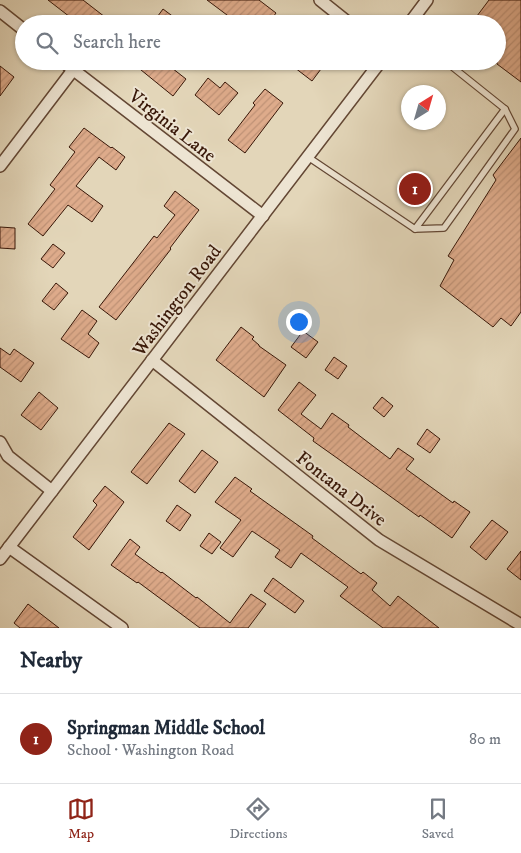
<!DOCTYPE html>
<html lang="en">
<head>
<meta charset="utf-8">
<style>
  body { margin:0; font-family:"IM FELL DW Pica",serif; background:#f2f2f3; color:#1f2937 }
  .compass { position:absolute; left:401px; top:85px; width:45px; height:45px; border-radius:50%; background:#fff; box-shadow:0 1px 4px #0004; rotate:37deg }
  .you { position:absolute; left:298px; top:321px; width:18px; height:18px; margin:-12px; border:4px solid #fff; border-radius:50%; background:#1a73e8; box-shadow:0 0 0 8px #1a73e833 }
  .badge { display:grid; place-items:center; width:32px; height:32px; border-radius:50%; background:#8f2418; color:#fff; font-size:16px; font-weight:700 }
  .pin { position:absolute; translate:-50% -50%; border:2px solid #fff; box-shadow:0 1px 5px #0006 }
  .list { margin:0; padding:0; list-style:none }
  h2 { display:flex; justify-content:space-between; align-items:center; height:65px; margin:0; padding:0 20px; font-size:21px }
  h2 small { font-size:16px; font-weight:400; color:#747a83 }
  .list li { display:grid; grid-template-columns:32px 1fr auto; gap:15px; align-items:center; box-sizing:border-box; height:90px; padding:0 20px; border-top:1px solid #e0e1e3 }
  .list b { display:block; font-size:19px; white-space:nowrap }
  .list p { margin:0; font-size:16px; white-space:nowrap; color:#747a83 }
  .list em { font-size:16px; font-style:normal; color:#747a83 }
  .icon { flex:none; width:28px; height:28px; fill:none; stroke:currentColor; stroke-width:2; stroke-linecap:round; stroke-linejoin:round }
  .map { position:relative; flex:none; width:521px; height:628px; overflow:hidden }
  .search { position:absolute; background:#fff; box-shadow:0 1px 4px #0004; left:15px; right:15px; top:15px; height:55px; display:flex; align-items:center; gap:12px; box-sizing:border-box; padding:0 18px; border-radius:28px; color:#747a83; font-size:19px }
  .sheet { height:155px; background:#fff }
  nav { display:flex; justify-content:space-around; align-items:center; box-sizing:border-box; height:70px; border-top:1px solid #e0e1e3; background:#fff; font-size:14px; color:#747a83 }
  nav a { display:grid; justify-items:center; gap:2px }
  nav .on { color:#8f2418 }
  .map>svg:first-child { display:block }
  .building { fill:url(#building-hatch); stroke:#381708 }
  .lines { fill:none; stroke-linecap:round; stroke-linejoin:round }
  .service-casing { stroke:#634734; stroke-width:8 }
  .minor-casing { stroke:#634734; stroke-width:14 }
  .service { stroke:#ede4d2; stroke-width:5.5 }
  .minor { stroke:#ede4d2; stroke-width:11 }
  .labels { text-anchor:middle; stroke-width:4; stroke-linejoin:round; paint-order:stroke }
  .street-label { font-size:19px; fill:#381708; stroke:#ede4d2 }
</style>
</head>
<body>
<div class="map">
<svg width="521" height="628" viewBox="0 0 521 628">
  <defs>
    <pattern id="building-hatch" width="6" height="6" patternUnits="userSpaceOnUse" patternTransform="scale(1.25)"><rect width="6" height="6" fill="#deab8b"/><path d="M-1 1l2-2M0 6l6-6M5 7l2-2" fill="none" stroke="#bf9276"/></pattern>
  </defs>
  <rect width="100%" height="100%" fill="#e3d6b9"/>
  <filter id="stains"><feTurbulence type="fractalNoise" baseFrequency=".004" numOctaves="4"/><feColorMatrix values="0 0 0 0 .2 0 0 0 0 .09 0 0 0 0 .02 0 0 0 .5 -.17"/></filter>
  <radialGradient id="worn" r=".72"><stop offset=".6" stop-color="#630" stop-opacity="0"/><stop offset="1" stop-color="#630" stop-opacity=".3"/></radialGradient>
  <g class="building">
    <polygon points="48,0 83,0 114,24 79,24"/>
    <polygon points="207,0 259,0 276,13 268,24 239,24"/>
    <polygon points="489,0 521,0 521,82 497,64 497,24 471,24"/>
    <polygon points="163,9 183,24 152,24"/>
    <polygon points="130,61 163,61 186,79 173,96"/>
    <polygon points="286,61 327,61 312,81"/>
    <polygon points="0,66 14,77 0,96"/>
    <polygon points="208,78 220,88 225,82 238,93 219,115 195,95"/>
    <polygon points="265,89 283,103 245,153 228,140 255,105 253,103"/>
    <polygon points="84,128 111,148 112,147 125,157 116,170 99,157 76,186 103,206 92,222 68,205 43,236 28,224 55,189 50,185 75,152 69,147"/>
    <polygon points="521,138 521,312 511,326 501,318 493,327 440,286 454,260 448,256 496,180 493,175"/>
    <polygon points="175,191 199,210 170,248 171,249 116,320 99,307 154,236 157,238 175,215 164,206"/>
    <polygon points="0,227 15,228 15,249 0,248"/>
    <polygon points="53,244 65,253 53,268 41,259"/>
    <polygon points="56,283 68,293 54,310 42,301"/>
    <polygon points="82,310 97,321 88,334 99,343 89,358 61,339"/>
    <polygon points="241,327 254,337 252,339 259,345 259,346 286,365 264,397 216,360"/>
    <polygon points="303,331 318,342 306,358 291,347"/>
    <polygon points="0,348 10,355 14,349 34,363 21,382 0,367"/>
    <polygon points="334,357 347,366 338,379 325,370"/>
    <polygon points="299,382 316,395 301,414 321,429 332,413 349,425 348,427 390,459 398,448 414,459 406,469 453,503 454,501 470,512 452,538 420,515 419,517 337,458 313,441 314,438 278,410"/>
    <polygon points="39,392 58,408 41,430 21,415"/>
    <polygon points="382,397 393,406 384,417 373,408"/>
    <polygon points="169,423 185,434 147,484 131,472"/>
    <polygon points="427,429 440,439 430,453 417,444"/>
    <polygon points="202,450 218,462 195,493 179,481"/>
    <polygon points="235,477 252,489 250,491 313,536 312,538 361,574 363,572 377,583 372,590 390,606 398,596 439,628 383,628 340,596 348,587 301,553 291,568 275,557 280,550 252,531 233,557 220,548 241,520 215,502"/>
    <polygon points="105,486 124,502 89,550 73,537 97,505 93,501"/>
    <polygon points="177,505 191,515 180,531 166,521"/>
    <polygon points="492,520 508,532 486,560 470,547"/>
    <polygon points="209,533 221,542 212,554 200,546"/>
    <polygon points="130,539 140,547 135,554 161,573 162,572 196,598 197,597 230,623 251,594 266,604 248,628 200,628 138,582 137,583 111,565"/>
    <polygon points="521,551 521,580 507,569"/>
    <polygon points="273,578 304,601 295,613 264,591"/>
    <polygon points="28,604 59,628 20,628 14,623"/>
  </g>
  <g class="lines">
    <defs>
      <g id="service">
        <polyline points="308,157 415,229 444,228 515,129 505,109 445,61"/>
        <polyline points="415,229 505,109"/>
      </g>
      <g id="minor">
        <polyline points="320,0 350,24"/>
        <polyline points="0,11 24,30"/>
        <polyline points="409,24 427,0"/>
        <polyline points="62,61 263,216"/>
        <polyline points="0,166 73,70"/>
        <polyline points="152,360 379,540 521,625"/>
        <polyline points="0,442 8,456 52,491"/>
        <polyline points="9,547 122,628"/>
        <polyline points="0,559 381,61"/>
      </g>
    </defs>
    <use href="#service" class="service-casing"/>
    <use href="#minor" class="minor-casing"/>
    <use href="#service" class="service"/>
    <use href="#minor" class="minor"/>
  </g>
  <g class="labels">
    <g class="street-label">
      <text transform="translate(173 125) rotate(38)" y="7">Virginia Lane</text>
      <text transform="translate(176 300) rotate(-53)" y="7">Washington Road</text>
      <text transform="translate(342 488) rotate(38)" y="7">Fontana Drive</text>
    </g>
  </g>
  <rect width="100%" height="100%" filter="url(#stains)"/>
  <rect width="100%" height="100%" fill="url(#worn)"/>
</svg>
<svg class="compass" viewBox="-18 -18 36 36"><path d="M0-13l5 13h-10z" fill="#e53935"/><path d="M0 13l5-13h-10z" fill="#747a83"/></svg>
<div class="you"></div>
<div class="pin badge" style="left:415px;top:189px">1</div>
<div class="search"><svg class="icon" aria-label="search" viewBox="0 0 24 24"><circle cx="10" cy="10" r="6"/><path d="M15 15l6 6"/></svg>Search here</div>
</div>
<section class="sheet">
<h2>Nearby<small></small></h2>
<ul class="list">
<li><span class="badge">1</span><div><b>Springman Middle School</b><p>School · Washington Road</p></div><em>80 m</em></li>
</ul>
</section>
<nav>
<a class="on"><svg class="icon" aria-label="map" viewBox="0 0 24 24"><path d="M3 6l6-2 6 2 6-2v14l-6 2-6-2-6 2zM9 4v14M15 6v14"/></svg>Map</a>
<a><svg class="icon" aria-label="directions" viewBox="0 0 24 24"><path d="M12 3l9 9-9 9-9-9zM9 14v-3h6M13 9l2 2-2 2"/></svg>Directions</a>
<a><svg class="icon" aria-label="saved" viewBox="0 0 24 24"><path d="M7 4h10v16l-5-4-5 4z"/></svg>Saved</a>
</nav>
</body>
</html>
